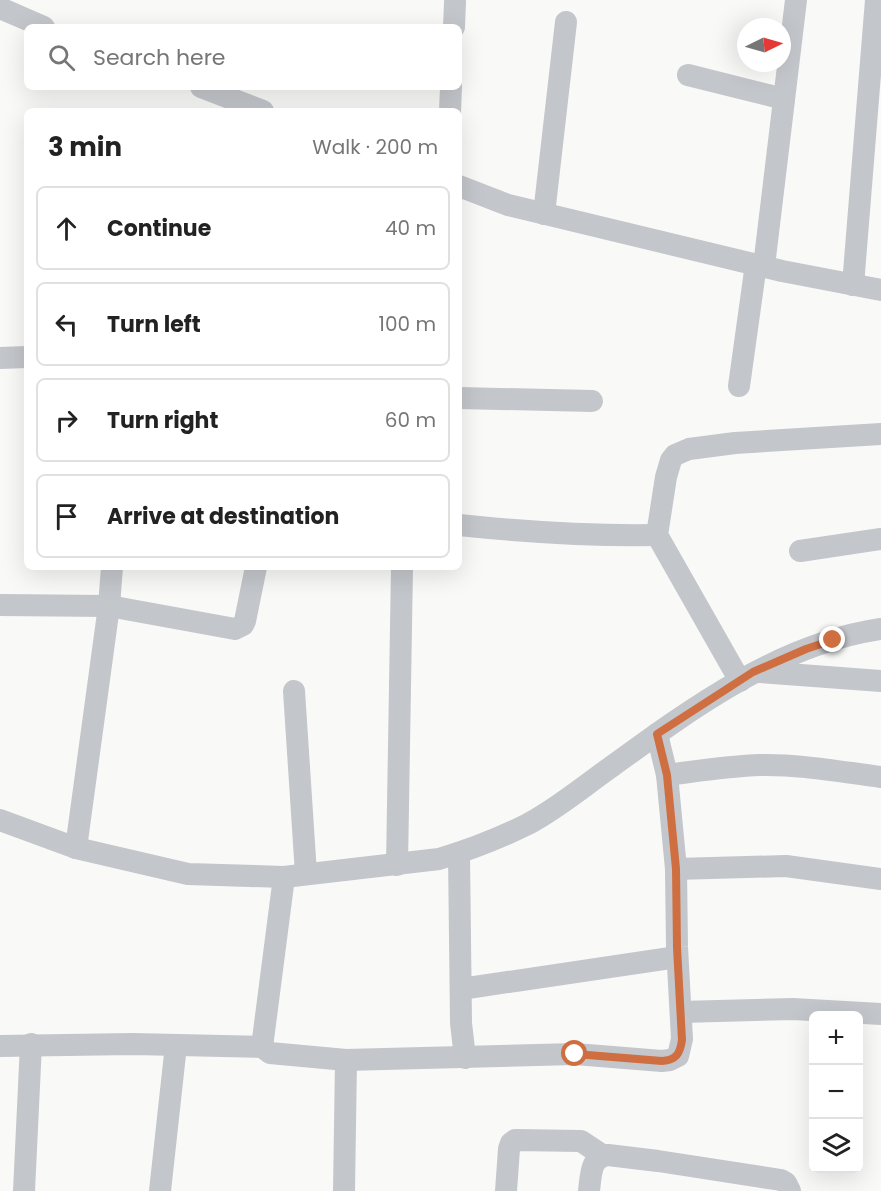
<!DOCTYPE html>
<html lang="en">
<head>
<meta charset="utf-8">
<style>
  body { margin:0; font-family:Poppins,sans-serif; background:#f6f6f6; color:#222 }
  .controls { position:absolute; right:18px; bottom:18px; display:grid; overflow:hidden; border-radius:9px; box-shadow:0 6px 24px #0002 }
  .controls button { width:54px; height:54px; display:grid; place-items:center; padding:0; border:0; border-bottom:2px solid #e0e0e0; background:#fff; color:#222; font:30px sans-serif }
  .compass { position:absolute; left:737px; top:18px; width:54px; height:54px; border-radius:50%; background:#fff; box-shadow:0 6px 24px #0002; rotate:85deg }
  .stop { position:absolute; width:18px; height:18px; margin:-14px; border:4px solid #cf6f41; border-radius:50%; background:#fff }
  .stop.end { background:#cf6f41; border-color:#fff; box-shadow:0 2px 6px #0008 }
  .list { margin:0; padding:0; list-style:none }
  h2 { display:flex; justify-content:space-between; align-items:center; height:78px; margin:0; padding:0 24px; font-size:26px }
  h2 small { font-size:20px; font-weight:400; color:#767676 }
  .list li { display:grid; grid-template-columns:39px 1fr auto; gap:18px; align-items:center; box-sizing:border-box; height:84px; margin:0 12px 12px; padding:0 12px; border:2px solid #e0e0e0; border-radius:9px }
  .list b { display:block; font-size:22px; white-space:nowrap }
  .list em { font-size:20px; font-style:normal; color:#767676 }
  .icon { flex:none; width:33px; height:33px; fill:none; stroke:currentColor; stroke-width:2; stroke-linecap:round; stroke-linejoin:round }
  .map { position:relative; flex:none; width:881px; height:1191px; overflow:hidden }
  .search { position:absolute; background:#fff; box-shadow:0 6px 24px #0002; left:24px; top:24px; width:438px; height:66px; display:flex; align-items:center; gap:15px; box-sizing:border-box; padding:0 21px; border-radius:9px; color:#767676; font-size:22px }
  .panel { position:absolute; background:#fff; box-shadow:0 6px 24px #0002; left:24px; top:108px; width:438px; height:462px; border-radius:9px }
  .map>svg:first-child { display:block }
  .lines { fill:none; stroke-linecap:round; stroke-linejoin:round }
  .minor { stroke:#c3c6ca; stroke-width:22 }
  .route { stroke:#cf6f41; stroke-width:8 }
</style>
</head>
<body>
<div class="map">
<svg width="881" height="1191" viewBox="0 0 881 1191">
  <rect width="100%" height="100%" fill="#f9f9f7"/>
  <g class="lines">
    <g class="minor">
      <polyline points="0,8 44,27"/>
      <polyline points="454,27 455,2"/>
      <polyline points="688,75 784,99"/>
      <polyline points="201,87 263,111"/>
      <polyline points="450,111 451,87"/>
      <polyline points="459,186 508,205 782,271 881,290"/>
      <polyline points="544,214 566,22"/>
      <polyline points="764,266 796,0"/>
      <polyline points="853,285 876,0"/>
      <polyline points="0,358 27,357"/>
      <polyline points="739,386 756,264"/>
      <polyline points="459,398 592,401"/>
      <path d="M459,525C525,532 591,536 657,535"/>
      <polyline points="800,551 881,539"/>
      <polyline points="0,605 109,606 235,629 243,625 245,621 256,567"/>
      <polyline points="760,672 881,681"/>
      <polyline points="740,681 657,535 666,477 671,460 675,455 689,449 735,443 881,434"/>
      <polyline points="294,691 306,874"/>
      <path d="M667,775C698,771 729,766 760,765C800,764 841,772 881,777"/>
      <path d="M0,820L76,848L188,874L284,877L439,859C469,850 500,838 528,824C558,808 584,786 611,767C692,708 779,644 881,629"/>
      <polyline points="76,848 109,606 112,567"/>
      <polyline points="459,853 461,1023 465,1058"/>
      <polyline points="397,865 402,567"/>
      <polyline points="676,869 786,866 881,879"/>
      <polyline points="461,989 677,957"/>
      <polyline points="681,1012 793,1009 881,1014"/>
      <polyline points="0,1046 133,1044 262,1047 270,1053 346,1060 575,1054 662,1061 670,1060 678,1056 682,1039 677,947 676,869 667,775 657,734"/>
      <polyline points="262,1047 284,877"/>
      <polyline points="24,1191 31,1044"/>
      <polyline points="160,1191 176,1045"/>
      <polyline points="344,1191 346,1060"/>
      <polyline points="506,1191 509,1149 511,1143 515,1140 581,1141 602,1155"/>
      <path d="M589,1191C591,1176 590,1157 608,1155L658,1161L781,1180L786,1183L790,1191"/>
    </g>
  </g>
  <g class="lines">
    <path class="route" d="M575,1054L662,1061C676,1060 680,1054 682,1040L677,947L676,869L667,775L657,734L753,672L806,649L833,640"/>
  </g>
</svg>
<div class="controls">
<button>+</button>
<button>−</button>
<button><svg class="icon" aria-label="layers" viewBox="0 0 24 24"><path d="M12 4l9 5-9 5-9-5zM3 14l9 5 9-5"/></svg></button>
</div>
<svg class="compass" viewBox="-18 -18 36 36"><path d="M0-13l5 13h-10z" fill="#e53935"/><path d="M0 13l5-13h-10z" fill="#767676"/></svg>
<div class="stop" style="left:575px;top:1054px"></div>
<div class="stop end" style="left:833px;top:640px"></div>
<div class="search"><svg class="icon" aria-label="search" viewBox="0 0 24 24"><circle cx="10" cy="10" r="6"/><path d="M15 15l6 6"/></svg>Search here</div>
<section class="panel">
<h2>3 min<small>Walk · 200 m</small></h2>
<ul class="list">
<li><svg class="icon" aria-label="ahead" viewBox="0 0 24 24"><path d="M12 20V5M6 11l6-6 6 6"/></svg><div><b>Continue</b></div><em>40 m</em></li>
<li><svg class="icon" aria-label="left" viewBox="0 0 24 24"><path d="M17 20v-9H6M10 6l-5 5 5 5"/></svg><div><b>Turn left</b></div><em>100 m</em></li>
<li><svg class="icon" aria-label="right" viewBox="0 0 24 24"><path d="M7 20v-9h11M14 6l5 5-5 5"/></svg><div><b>Turn right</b></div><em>60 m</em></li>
<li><svg class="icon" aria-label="arrive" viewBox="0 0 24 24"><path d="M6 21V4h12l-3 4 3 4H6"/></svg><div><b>Arrive at destination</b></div></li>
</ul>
</section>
</div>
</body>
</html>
